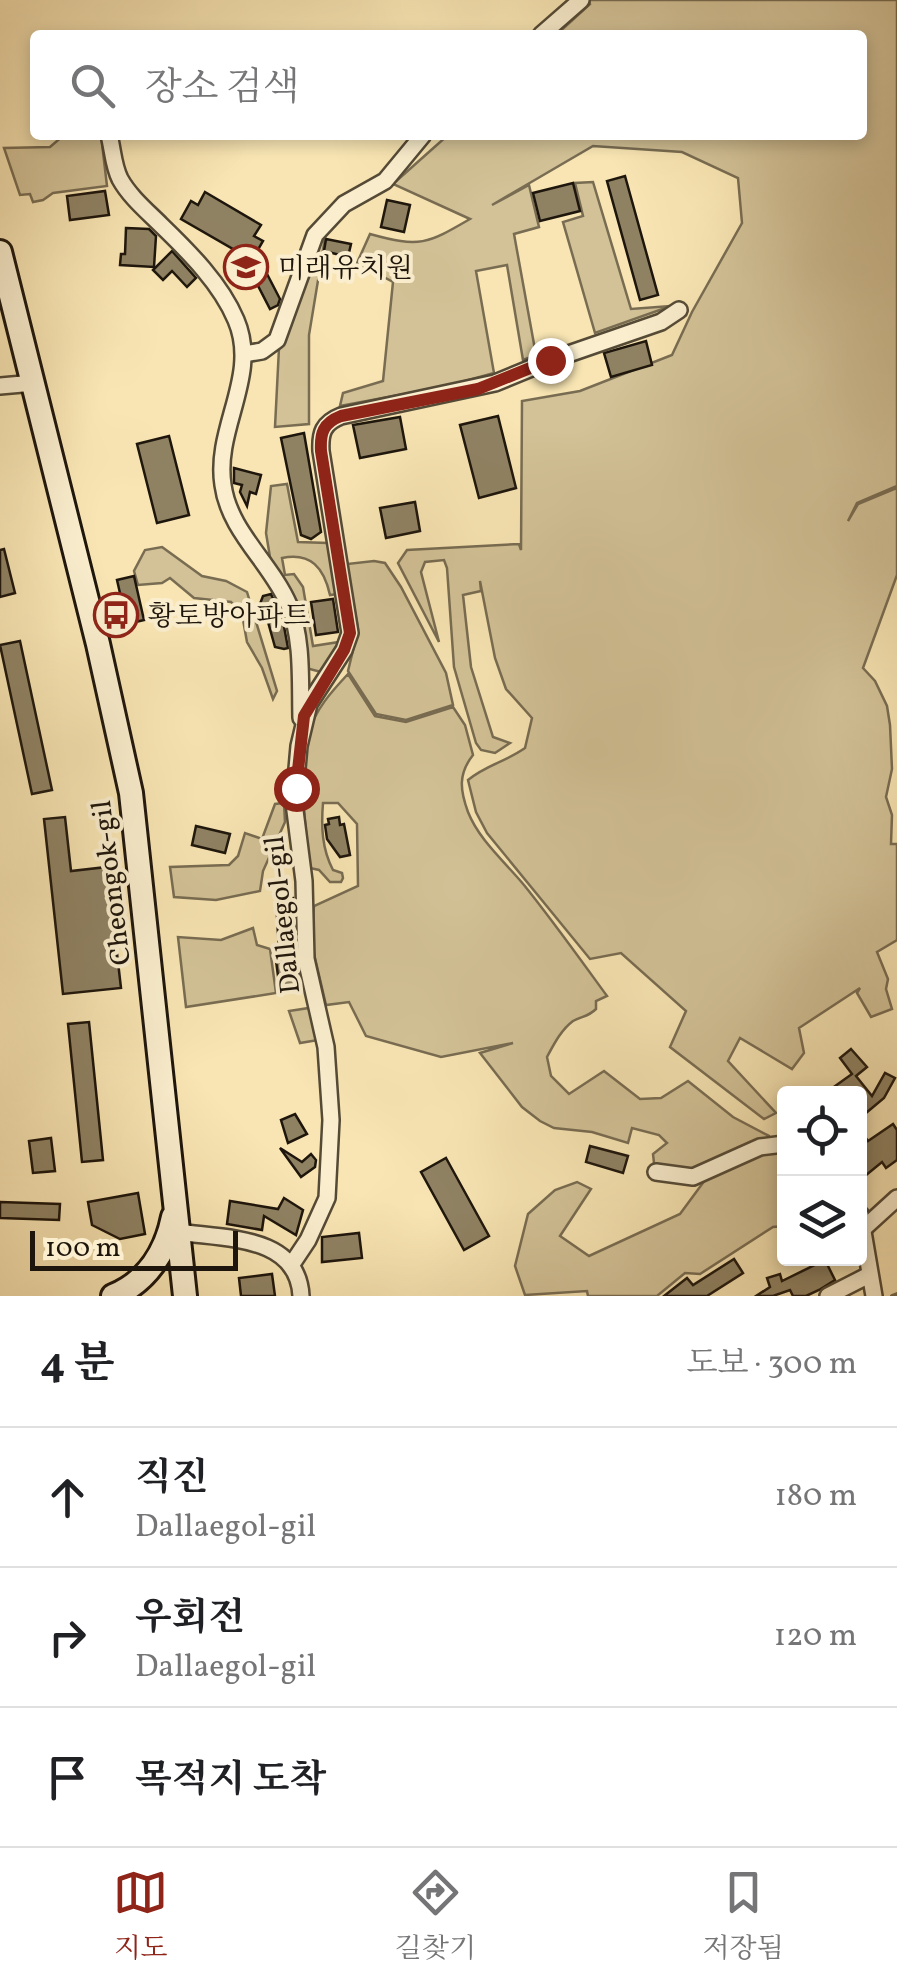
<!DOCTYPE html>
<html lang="ko">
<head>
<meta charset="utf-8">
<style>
  body { margin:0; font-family:Vollkorn,"Noto Serif KR",serif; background:#f2f2f2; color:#202124 }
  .controls { position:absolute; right:30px; bottom:30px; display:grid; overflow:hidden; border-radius:10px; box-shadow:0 5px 15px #0003 }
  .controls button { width:90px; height:90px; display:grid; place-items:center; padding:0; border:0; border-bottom:2px solid #e0e0e0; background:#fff; color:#202124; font:50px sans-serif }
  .scale { position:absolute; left:30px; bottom:25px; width:208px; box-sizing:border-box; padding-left:10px; border:5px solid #1e160c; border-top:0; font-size:28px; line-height:35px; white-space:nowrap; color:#1e160c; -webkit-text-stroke:8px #faeece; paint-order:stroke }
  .stop { position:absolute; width:30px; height:30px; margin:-22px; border:8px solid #8f2418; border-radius:50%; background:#fff }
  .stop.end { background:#8f2418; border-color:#fff; box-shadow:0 2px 10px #0008 }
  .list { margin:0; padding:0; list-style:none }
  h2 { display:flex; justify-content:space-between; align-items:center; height:130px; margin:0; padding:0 40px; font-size:42px }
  h2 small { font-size:32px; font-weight:400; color:#757577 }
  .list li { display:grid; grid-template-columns:65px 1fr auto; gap:30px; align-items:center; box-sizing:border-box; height:140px; padding:0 40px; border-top:2px solid #e0e0e0 }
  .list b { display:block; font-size:38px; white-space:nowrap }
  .list p { margin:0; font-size:32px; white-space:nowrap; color:#757577 }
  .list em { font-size:32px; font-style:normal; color:#757577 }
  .icon { flex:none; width:55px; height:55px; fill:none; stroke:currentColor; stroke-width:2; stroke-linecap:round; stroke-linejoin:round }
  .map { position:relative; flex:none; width:897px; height:1296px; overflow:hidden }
  .search { position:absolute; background:#fff; box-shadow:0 5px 15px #0003; left:30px; right:30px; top:30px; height:110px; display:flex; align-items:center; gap:25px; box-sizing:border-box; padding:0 35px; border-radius:10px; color:#757577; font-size:38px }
  .sheet { height:550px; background:#fff }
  nav { display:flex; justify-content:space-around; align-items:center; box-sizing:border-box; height:140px; border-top:2px solid #e0e0e0; background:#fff; font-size:28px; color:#757577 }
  nav a { display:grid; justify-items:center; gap:5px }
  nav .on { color:#8f2418 }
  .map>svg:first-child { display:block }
  .green { fill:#d3c297; stroke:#786c52; stroke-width:2.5 }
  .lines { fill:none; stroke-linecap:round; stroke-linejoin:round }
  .stream { stroke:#74684e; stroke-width:4 }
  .building { fill:#8f8263; stroke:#1e160c; stroke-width:2.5 }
  .street-casing { stroke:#544a36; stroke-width:20 }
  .secondary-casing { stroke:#1e160c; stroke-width:28 }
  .street { stroke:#faeece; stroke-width:15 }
  .secondary { stroke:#faeece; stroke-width:22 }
  .route { stroke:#8f2418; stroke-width:12 }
  .labels { text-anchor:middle; stroke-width:8; stroke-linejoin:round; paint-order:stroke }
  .poi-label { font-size:28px; fill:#1e160c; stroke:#faeece; text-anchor:start }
  .street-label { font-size:28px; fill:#1e160c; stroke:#faeece }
</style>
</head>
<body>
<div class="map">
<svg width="897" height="1296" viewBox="0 0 897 1296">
  <rect width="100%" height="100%" fill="#f8e5b3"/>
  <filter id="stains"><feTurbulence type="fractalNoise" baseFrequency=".002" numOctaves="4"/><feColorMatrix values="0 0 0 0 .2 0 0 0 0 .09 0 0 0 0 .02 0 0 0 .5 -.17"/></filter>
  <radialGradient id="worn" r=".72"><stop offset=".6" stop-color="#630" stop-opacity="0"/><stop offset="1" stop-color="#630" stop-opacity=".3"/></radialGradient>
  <g class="green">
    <path d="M589,0H897V486L857,503L848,521L858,504L897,488V575L863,668L875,681L887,706L890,725L892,769L886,797L892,815L891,844H897V940L877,952L888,979L886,989L892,1009L871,1017L857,993L860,988L799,1028L804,1053L792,1069L740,1038L728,1061L776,1113L764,1119L670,1047L686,1011L621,953L590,959L487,833L476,812L468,780C486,765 505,762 525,748L532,718L506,689L495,658L480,581L481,591L463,595L471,667L493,737L510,743L495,753L481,750L476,743L454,667L447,568L444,560L425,562L421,572L439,642L398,563L407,550L519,544L521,550L522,401L580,391L672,355L692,312L742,223L738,178L682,152L593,146L492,205L529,185L539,227L514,234L536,355L523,360L507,265L476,271L494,373L447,386L340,406L343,393L383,381L393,282L357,263L370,234C420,248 427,244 470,219L393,184L448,135H862V35H556L590,4Z"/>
    <polygon points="64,135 101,135 107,186 53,193 43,200 33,202 30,194 20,195 4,148 50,147"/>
    <polygon points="593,182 631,309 671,306 595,333 563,222 583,216 575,183"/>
    <polygon points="320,237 325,238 309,335 309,424 275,427 279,348 293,319"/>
    <path d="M287,484L298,542L328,543L338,594L330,595C324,568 311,552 282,558L285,575L294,574L303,587L313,646L339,642L321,672L306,668L293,599L270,557L266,533L271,486Z"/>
    <polygon points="162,547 202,576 226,581 247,592 277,691 273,699 262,668 247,642 242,614 231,602 194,598 170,578 162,583 138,585 134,571 145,550"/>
    <polygon points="374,561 385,563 401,587 446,673 453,705 406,720 376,714 348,671 358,630 347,564"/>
    <path d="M348,674L375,716L406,722L453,707L465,725L473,755C458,774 460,790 468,812C479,840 505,862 524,885C553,921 580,959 607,996L596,1001V1009C588,1017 582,1016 573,1021C561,1030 554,1044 547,1057L551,1076L569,1094L604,1071L640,1099L661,1098L688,1081L733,1117L769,1136L771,1141C735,1156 692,1184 654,1163L653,1154L667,1143L659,1135L632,1128L628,1143L592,1132L554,1128L540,1121L522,1107L480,1053L513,1043L441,1057L366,1036L349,1002L326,1005L311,941L314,906L358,886L357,824L338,803H323C321,827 322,849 333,870L342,873L343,878L341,882H330L319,870L310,868C305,824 298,778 309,733C314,711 332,691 348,674Z"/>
    <polygon points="284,803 285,822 263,871 260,891 216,900 174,897 170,867 229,865 238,856 245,833 262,839 275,804"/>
    <polygon points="253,928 257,945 270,949 276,993 186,1007 178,937 221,940"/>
    <polygon points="309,1008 318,1040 300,1043 289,1011"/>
    <polygon points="784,1147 784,1175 779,1186 784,1195 784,1226 773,1227 700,1274 685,1273 657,1296 588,1296 587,1291 525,1295 515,1266 528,1214 555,1190 577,1182 591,1189 560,1236 589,1256 680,1214 708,1176 761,1150"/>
  </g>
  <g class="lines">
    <polyline class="stream" points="892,1296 897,1294"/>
  </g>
  <g class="building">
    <polygon points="625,176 658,295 640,300 607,181"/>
    <polygon points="573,183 580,211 540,221 533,193"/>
    <polygon points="105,191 109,215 70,220 67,196"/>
    <polygon points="205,192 261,225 254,236 263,241 252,260 181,219 191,201 198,205"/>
    <polygon points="387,200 410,205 404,232 381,227"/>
    <polygon points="126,228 149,229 156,236 154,267 120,265 121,254 125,254"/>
    <polygon points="326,239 351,244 348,257 324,251"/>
    <polygon points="172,251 196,278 187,287 172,271 163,280 153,270"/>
    <polygon points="266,272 280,299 278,305 270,309 254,278"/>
    <polygon points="646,341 652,365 611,377 604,353"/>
    <polygon points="498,416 516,488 479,498 460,425"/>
    <polygon points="400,417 406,449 360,458 353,425"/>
    <polygon points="304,433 321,532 311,539 301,535 281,438"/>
    <polygon points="169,436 189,515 157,523 137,444"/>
    <polygon points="234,468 261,475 256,494 250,492 247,506 240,492 242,485 234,483"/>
    <polygon points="415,502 420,531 386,538 380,508"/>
    <polygon points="4,549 15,593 0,597 0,550"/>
    <polygon points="134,576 144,620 127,624 117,580"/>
    <polygon points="271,594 283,621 288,648 284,649 275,647 268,622 258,609 263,596"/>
    <polygon points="333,599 338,632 316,635 311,602"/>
    <polygon points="20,641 52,790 32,794 0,645"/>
    <polygon points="65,817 71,871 107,867 121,988 63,994 44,819"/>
    <polygon points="339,817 340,825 344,824 350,855 340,857 327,839 325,825 329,824 328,819"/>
    <polygon points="196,826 230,834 225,853 192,845"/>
    <polygon points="276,898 293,898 293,937 300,988 280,991 275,953 279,953"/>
    <polygon points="89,1022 103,1160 82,1162 68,1024"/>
    <polygon points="851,1049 867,1067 856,1076 872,1096 885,1073 895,1078 884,1098 860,1118 860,1094 824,1094 852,1074 840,1058"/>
    <polygon points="295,1114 307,1134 288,1143 281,1120"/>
    <polygon points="893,1124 897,1130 897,1160 886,1168 882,1162 860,1180 860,1130 868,1141"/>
    <polygon points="51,1138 55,1171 33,1173 29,1141"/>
    <polygon points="590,1146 628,1156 623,1173 586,1162"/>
    <polygon points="280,1148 302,1162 311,1154 316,1160 315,1167 301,1177"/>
    <polygon points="446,1158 489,1236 464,1250 421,1172"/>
    <polygon points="138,1193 145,1234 120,1239 92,1225 88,1202"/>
    <polygon points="284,1198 303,1210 296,1235 264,1216 262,1230 227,1224 230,1201 278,1209"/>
    <polygon points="0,1202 60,1204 59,1220 0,1218"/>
    <polygon points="359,1233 362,1258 322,1262 322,1237"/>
    <polygon points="734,1259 743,1273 707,1296 664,1296 687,1278 693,1285"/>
    <polygon points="825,1260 835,1280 819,1290 806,1296 793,1296 790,1290 773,1296 756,1296 770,1287 767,1278 780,1274 782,1281"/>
    <polygon points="272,1274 275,1296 241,1296 239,1278"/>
  </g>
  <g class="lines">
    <defs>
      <g id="street">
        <polyline points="541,35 581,0"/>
        <path d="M109,135C113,150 113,165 120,179C130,197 147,211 161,225C189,252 221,284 236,320C260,376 214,428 223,485C229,531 271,563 289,605C303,639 300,682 301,718"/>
        <polyline points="244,354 262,351 277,340 315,235 344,204 385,181 423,135"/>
        <polyline points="0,386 34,383"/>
        <polyline points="656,1172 693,1177 760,1147 784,1144"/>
        <polyline points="860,1214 874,1296"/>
        <polyline points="863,1229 897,1198"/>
        <path d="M178,1232C225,1239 298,1235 301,1296"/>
        <path d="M292,1264L308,1240L327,1198L331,1120L326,1047L306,959L304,881L294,803L299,746L309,704L344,650L350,633L321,451C320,433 323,423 341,416L495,383L551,360L661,322L679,310"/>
        <polyline points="828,1296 869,1275"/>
      </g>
      <g id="secondary">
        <polyline points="0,252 98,644 131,793 185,1296"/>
        <path d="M113,1296C147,1282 166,1252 173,1217"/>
      </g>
    </defs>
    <use href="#street" class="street-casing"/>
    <use href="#secondary" class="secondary-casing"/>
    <use href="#street" class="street"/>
    <use href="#secondary" class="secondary"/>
  </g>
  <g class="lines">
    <path class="route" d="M296,788L304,716L344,650L350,633L321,451C320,433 323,423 341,416L478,389L550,360"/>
  </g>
  <defs>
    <symbol id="school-ring" viewBox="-11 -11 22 22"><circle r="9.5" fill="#faeece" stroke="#8f2418" stroke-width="1.5"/><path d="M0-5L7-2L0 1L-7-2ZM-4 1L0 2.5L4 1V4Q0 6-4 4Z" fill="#8f2418"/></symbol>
    <symbol id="bus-ring" viewBox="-11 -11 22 22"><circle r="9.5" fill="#faeece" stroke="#8f2418" stroke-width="1.5"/><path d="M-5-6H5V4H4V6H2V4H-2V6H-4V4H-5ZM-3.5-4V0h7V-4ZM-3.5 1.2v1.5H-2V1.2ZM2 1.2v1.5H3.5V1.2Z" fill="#8f2418"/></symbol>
  </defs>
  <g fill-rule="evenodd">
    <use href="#school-ring" x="221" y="242" width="50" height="50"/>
    <use href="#bus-ring" x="91" y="590" width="50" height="50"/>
  </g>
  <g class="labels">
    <g class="poi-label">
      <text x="278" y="277">미래유치원</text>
      <text x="148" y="625">황토방아파트</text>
    </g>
    <g class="street-label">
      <text transform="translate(110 883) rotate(-97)" y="10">Cheongok-gil</text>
      <text transform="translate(281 915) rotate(-96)" y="10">Dallaegol-gil</text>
    </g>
  </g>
  <rect width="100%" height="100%" filter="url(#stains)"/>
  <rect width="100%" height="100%" fill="url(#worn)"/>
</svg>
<div class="controls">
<button><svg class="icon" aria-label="locate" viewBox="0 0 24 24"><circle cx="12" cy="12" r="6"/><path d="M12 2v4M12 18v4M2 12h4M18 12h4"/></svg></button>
<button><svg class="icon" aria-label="layers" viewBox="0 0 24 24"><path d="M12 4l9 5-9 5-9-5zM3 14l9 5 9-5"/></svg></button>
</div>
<div class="scale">100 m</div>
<div class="stop" style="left:296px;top:788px"></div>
<div class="stop end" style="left:550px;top:360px"></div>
<div class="search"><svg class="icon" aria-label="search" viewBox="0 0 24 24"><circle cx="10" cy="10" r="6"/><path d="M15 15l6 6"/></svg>장소 검색</div>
</div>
<section class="sheet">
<h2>4 분<small>도보 · 300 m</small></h2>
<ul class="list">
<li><svg class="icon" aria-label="ahead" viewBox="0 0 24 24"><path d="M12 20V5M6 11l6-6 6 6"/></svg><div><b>직진</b><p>Dallaegol-gil</p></div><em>180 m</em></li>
<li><svg class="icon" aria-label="right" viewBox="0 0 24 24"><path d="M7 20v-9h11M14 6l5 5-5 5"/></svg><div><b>우회전</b><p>Dallaegol-gil</p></div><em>120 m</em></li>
<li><svg class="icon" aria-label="arrive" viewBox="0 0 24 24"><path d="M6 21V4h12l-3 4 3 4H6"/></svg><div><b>목적지 도착</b></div></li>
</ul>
</section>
<nav>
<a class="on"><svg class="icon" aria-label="map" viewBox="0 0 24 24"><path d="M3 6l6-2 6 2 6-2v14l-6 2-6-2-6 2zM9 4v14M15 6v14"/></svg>지도</a>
<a><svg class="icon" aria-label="directions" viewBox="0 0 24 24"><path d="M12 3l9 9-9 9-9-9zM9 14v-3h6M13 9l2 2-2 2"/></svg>길찾기</a>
<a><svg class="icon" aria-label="saved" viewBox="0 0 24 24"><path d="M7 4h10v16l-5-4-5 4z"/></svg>저장됨</a>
</nav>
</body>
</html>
